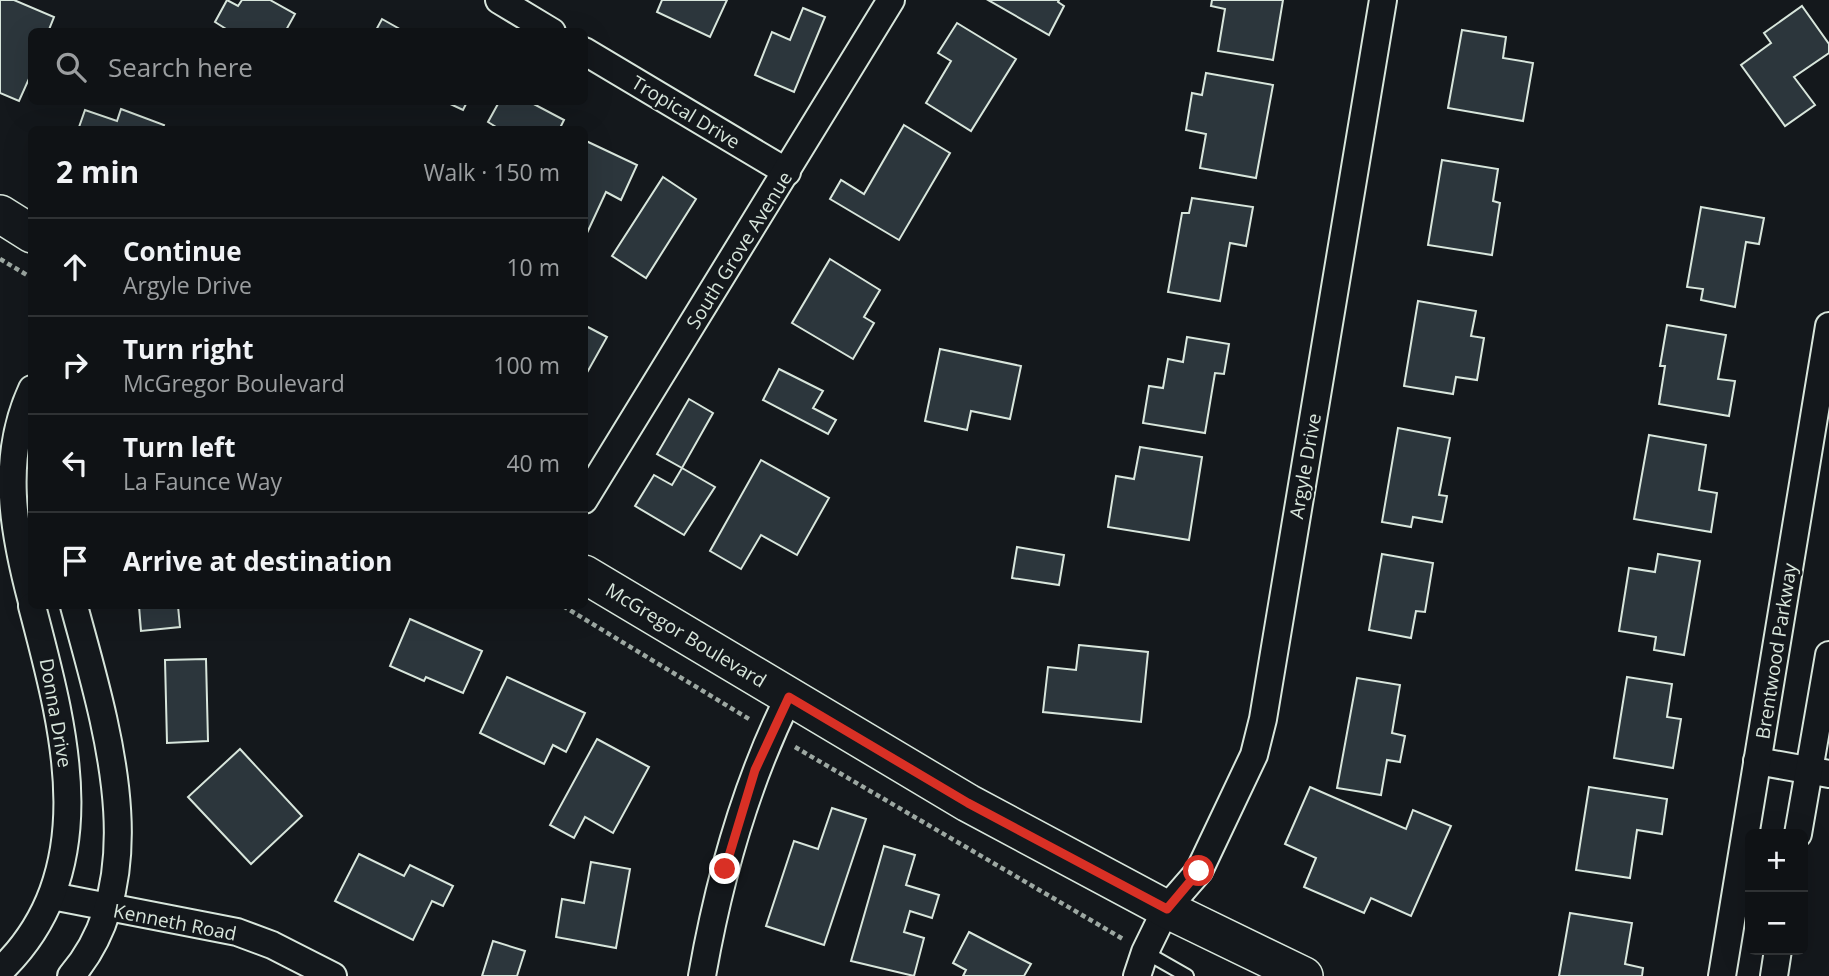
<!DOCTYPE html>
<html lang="en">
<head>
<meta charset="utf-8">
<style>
  body { margin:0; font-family:"Open Sans",sans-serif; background:#181b1e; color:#f1f3f6 }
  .controls { position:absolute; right:21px; bottom:21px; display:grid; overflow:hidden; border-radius:10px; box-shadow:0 7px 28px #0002 }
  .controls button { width:63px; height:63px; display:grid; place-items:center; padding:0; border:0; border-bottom:2px solid #2f3234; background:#0f1215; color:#f1f3f6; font:35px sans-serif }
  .stop { position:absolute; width:21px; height:21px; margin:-16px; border:5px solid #d93025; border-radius:50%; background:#fff }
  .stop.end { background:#d93025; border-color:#fff; box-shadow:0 2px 7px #0008 }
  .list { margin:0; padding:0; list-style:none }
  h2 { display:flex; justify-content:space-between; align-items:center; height:91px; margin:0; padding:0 28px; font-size:30px }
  h2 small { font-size:23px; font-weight:400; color:#9b9ea0 }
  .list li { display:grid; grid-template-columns:46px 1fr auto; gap:21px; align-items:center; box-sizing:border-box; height:98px; padding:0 28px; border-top:2px solid #2f3234 }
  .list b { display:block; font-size:26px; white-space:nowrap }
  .list p { margin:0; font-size:23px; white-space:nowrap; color:#9b9ea0 }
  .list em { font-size:23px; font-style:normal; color:#9b9ea0 }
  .icon { flex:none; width:38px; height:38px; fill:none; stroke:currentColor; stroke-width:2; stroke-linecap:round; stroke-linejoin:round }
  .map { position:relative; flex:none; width:1829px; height:976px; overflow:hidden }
  .search { position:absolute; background:#0f1215; box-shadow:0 7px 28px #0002; left:28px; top:28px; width:560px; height:77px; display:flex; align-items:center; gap:18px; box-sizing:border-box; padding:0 24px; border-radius:10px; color:#9b9ea0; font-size:26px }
  .panel { position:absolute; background:#0f1215; box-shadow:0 7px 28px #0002; left:28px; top:126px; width:560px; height:483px; border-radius:10px }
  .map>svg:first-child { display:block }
  .building { fill:#2c363c; stroke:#d8e6dc; stroke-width:2 }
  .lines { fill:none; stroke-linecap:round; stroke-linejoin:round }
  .service-casing { stroke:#d8e6dc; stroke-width:16 }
  .minor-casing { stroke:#d8e6dc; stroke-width:30 }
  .secondary-casing { stroke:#d8e6dc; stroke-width:40 }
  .path { stroke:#9da8a2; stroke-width:4.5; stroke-dasharray:5 3.5; stroke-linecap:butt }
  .service { stroke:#14181c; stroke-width:12 }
  .minor { stroke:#14181c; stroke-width:26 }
  .secondary { stroke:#14181c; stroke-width:37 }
  .route { stroke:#d93025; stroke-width:9 }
  .labels { text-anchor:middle; stroke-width:5; stroke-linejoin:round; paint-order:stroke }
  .street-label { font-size:19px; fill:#d8e6dc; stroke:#14181c }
</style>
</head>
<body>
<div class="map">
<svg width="1829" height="976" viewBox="0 0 1829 976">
  <rect width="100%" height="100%" fill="#14181c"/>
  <g class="building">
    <polygon points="0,0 14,0 54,17 48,32 32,32 32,72 19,101 0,93"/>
    <polygon points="227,0 238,6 242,0 270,0 295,14 285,32 231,32 215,22"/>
    <polygon points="662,0 727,0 710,37 657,12"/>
    <polygon points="988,0 1059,0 1058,2 1064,6 1049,35"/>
    <polygon points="1212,0 1283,0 1273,60 1218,51 1225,9 1211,6"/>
    <polygon points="1802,6 1829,44 1829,53 1794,77 1815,105 1785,126 1741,65 1771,43 1764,33"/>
    <polygon points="803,8 825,17 794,92 755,75 772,32 790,40"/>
    <polygon points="382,19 405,32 375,32"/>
    <polygon points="957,23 1016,59 971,131 926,103 951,61 938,53"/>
    <polygon points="1462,30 1506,37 1503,58 1533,63 1523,121 1448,108"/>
    <polygon points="1206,73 1273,85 1256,178 1200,168 1206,134 1186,130 1192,93 1202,95"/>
    <polygon points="446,102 467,102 463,110"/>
    <polygon points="499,102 530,102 564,120 559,130 501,130 488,122"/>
    <polygon points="121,109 164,125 162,130 78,130 85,110 117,121"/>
    <polygon points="904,125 950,153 899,240 830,199 841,180 864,194"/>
    <polygon points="584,140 637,165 621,200 606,192 587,233 584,232"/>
    <polygon points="1442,160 1498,169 1493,201 1500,203 1492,255 1428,245"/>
    <polygon points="663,177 696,199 646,278 612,256"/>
    <polygon points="1192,198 1253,207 1246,246 1230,243 1220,301 1168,292 1182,213 1189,213"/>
    <polygon points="1701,207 1764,218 1759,244 1746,242 1735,307 1701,300 1703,289 1687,287"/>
    <polygon points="830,259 880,290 864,317 874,323 853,359 792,323"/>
    <polygon points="1418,301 1476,311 1471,336 1484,338 1477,380 1456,377 1453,394 1404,386"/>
    <polygon points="584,325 607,337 584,378"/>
    <polygon points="1667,325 1726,335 1718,379 1735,381 1729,416 1659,404 1665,366 1660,366"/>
    <polygon points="1187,337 1229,344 1224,374 1215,373 1205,433 1143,423 1149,386 1163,388 1168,359 1183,362"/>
    <polygon points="940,349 1021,366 1010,419 971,411 967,430 925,421"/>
    <polygon points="779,369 823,391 813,408 836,420 828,434 763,400"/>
    <polygon points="689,399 713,413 682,468 657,454"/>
    <polygon points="1398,428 1450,438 1439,495 1447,496 1442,522 1413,517 1411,527 1382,522"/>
    <polygon points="1649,435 1706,445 1699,490 1717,493 1711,532 1634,519"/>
    <polygon points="1140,447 1202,457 1189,540 1108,527 1116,476 1134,479"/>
    <polygon points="761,460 829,498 797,555 761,535 741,569 710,551"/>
    <polygon points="682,468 715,487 684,535 635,506 654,475 672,485"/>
    <polygon points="1017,547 1064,555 1059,585 1012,578"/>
    <polygon points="1382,554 1433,563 1425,612 1416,611 1411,638 1369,630"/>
    <polygon points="1658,554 1700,561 1684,655 1654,650 1656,637 1619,631 1629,568 1655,572"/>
    <polygon points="139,606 178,606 180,627 141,631"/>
    <polygon points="410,619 482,651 463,693 426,677 424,681 390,666"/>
    <polygon points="1079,645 1148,652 1141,722 1043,712 1048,667 1076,670"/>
    <polygon points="206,659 208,741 167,743 165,660"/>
    <polygon points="507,677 585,713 566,752 553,745 544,764 480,733"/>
    <polygon points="1627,677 1672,684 1667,717 1681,719 1673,768 1614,758"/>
    <polygon points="1357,678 1400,685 1392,733 1405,736 1400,762 1387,760 1381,795 1337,788"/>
    <polygon points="597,739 649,767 613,833 585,817 574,838 550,825"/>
    <polygon points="240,749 302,816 251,864 188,797"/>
    <polygon points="1310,787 1406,829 1413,810 1451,826 1411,916 1371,898 1364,913 1304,887 1316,858 1285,844"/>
    <polygon points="1589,787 1667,799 1662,834 1637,830 1630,878 1576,870"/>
    <polygon points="832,808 866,819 824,945 766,926 794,841 818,849"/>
    <polygon points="884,846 915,855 906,885 939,895 932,918 910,911 904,932 924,938 914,976 851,961"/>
    <polygon points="359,854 404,876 410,865 453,886 443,906 432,901 413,940 335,901"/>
    <polygon points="591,862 630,869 616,948 556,937 562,899 584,903"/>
    <polygon points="1570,913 1632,923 1625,964 1643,968 1642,976 1559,976"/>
    <polygon points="969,932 1031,964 1024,976 963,976 966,970 953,963"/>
    <polygon points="493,941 525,951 517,976 482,976"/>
  </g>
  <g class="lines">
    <defs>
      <polyline id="service" points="1145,952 1187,976"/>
      <g id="minor">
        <polyline points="499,0 552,32"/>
        <polyline points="584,51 787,172"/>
        <path d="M32,389C0,458 13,531 32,602"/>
        <polyline points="584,500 891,0"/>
        <polyline points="1757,761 1829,774"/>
        <polyline points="1798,834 1829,655"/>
        <polyline points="52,896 237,932 272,945 333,976"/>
        <path d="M0,971C105,871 64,728 32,606"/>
        <path d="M71,976C157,877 104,718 74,606"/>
        <path d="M702,976C719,879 745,785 789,697"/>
        <polyline points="1137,976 1145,952 1166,909 1199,871 1254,755 1263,719 1383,0"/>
        <polyline points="1722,976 1829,326"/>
        <polyline points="1774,976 1778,950"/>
      </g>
      <g id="secondary">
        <polyline points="0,214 32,234"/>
        <polyline points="584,574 968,803 1166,909 1304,976"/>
      </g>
    </defs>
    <use href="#service" class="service-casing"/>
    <use href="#minor" class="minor-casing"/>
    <use href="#secondary" class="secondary-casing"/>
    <g class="path">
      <polyline points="0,259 32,278"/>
      <polyline points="563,606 749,719"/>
      <polyline points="795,747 1123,939"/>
    </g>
    <use href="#service" class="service"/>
    <use href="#minor" class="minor"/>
    <use href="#secondary" class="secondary"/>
  </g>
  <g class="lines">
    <polyline class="route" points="725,869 755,770 789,697 968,803 1167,909 1199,871"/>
  </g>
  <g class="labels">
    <g class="street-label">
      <text transform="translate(686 112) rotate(31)" y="7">Tropical Drive</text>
      <text transform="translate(739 250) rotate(-58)" y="7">South Grove Avenue</text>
      <text transform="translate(1305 466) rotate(-80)" y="7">Argyle Drive</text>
      <text transform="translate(686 635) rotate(31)" y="7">McGregor Boulevard</text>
      <text transform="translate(1776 651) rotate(-81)" y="7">Brentwood Parkway</text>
      <text transform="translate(56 713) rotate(80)" y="7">Donna Drive</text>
      <text transform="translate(175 922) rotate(11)" y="7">Kenneth Road</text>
    </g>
  </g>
</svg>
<div class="controls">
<button>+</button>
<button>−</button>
</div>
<div class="stop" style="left:1199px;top:871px"></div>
<div class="stop end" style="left:725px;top:869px"></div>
<div class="search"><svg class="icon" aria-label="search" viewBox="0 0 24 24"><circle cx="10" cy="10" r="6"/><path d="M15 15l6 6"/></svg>Search here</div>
<section class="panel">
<h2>2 min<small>Walk · 150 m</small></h2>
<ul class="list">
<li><svg class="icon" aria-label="ahead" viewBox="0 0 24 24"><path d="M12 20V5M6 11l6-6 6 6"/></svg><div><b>Continue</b><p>Argyle Drive</p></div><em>10 m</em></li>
<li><svg class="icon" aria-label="right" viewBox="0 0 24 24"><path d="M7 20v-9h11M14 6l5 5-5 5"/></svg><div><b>Turn right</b><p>McGregor Boulevard</p></div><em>100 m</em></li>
<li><svg class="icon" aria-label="left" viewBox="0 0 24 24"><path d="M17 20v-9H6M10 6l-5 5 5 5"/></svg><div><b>Turn left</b><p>La Faunce Way</p></div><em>40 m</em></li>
<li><svg class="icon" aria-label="arrive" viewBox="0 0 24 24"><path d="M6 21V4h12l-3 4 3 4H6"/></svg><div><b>Arrive at destination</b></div></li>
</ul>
</section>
</div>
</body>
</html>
